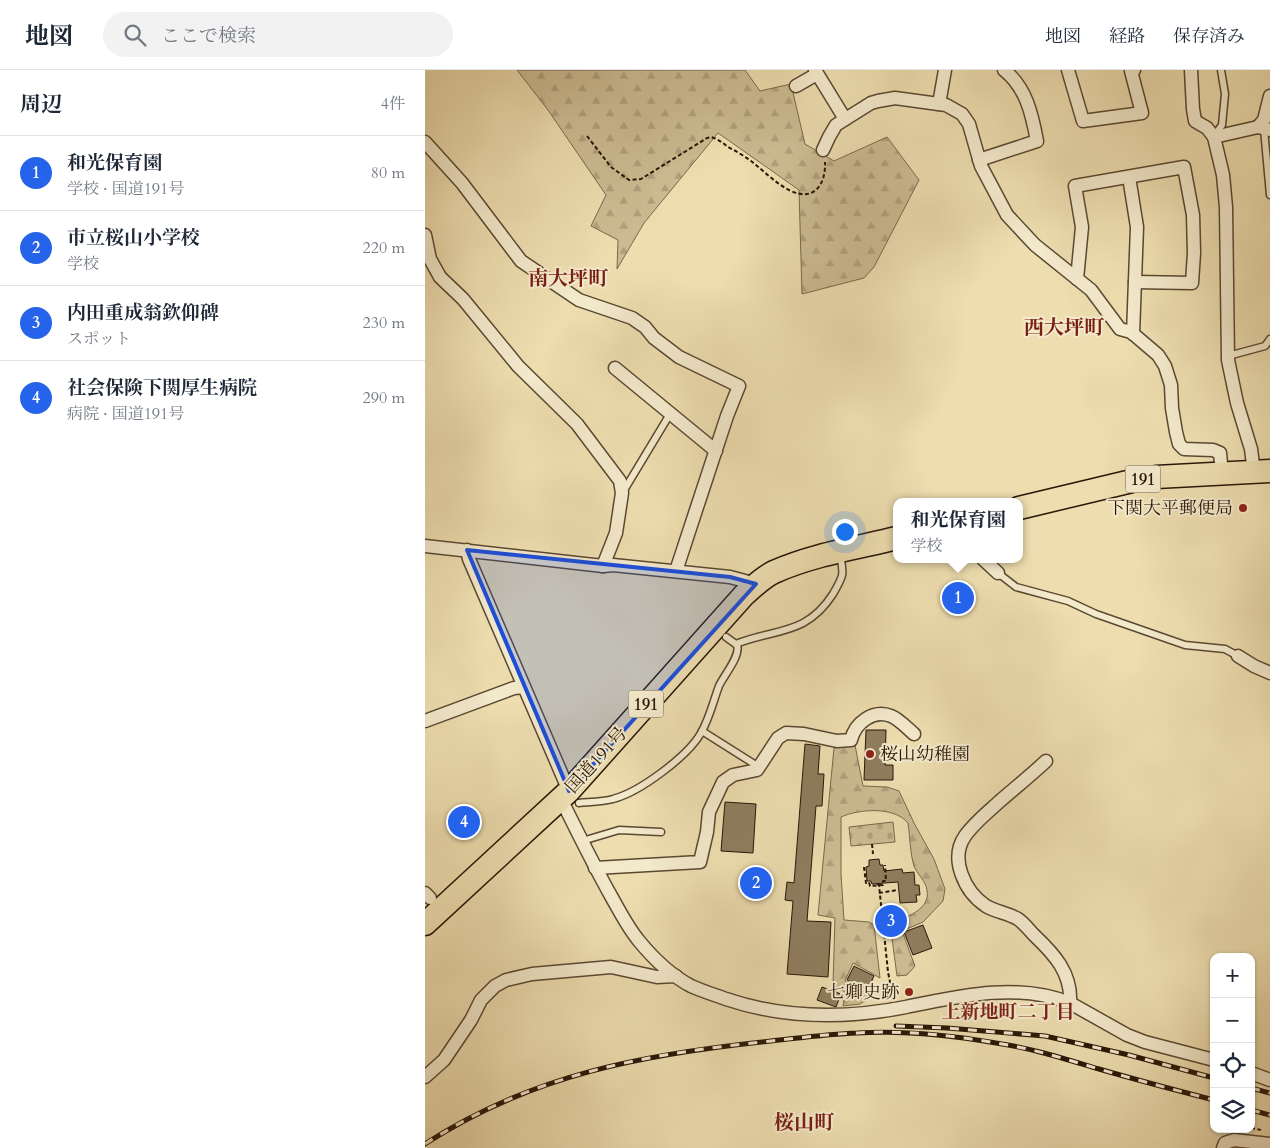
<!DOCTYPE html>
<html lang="ja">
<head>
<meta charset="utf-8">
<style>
  body { margin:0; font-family:Cardo,"Noto Serif JP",serif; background:#f2f2f3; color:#1f2937 }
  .controls { position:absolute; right:15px; bottom:15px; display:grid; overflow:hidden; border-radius:10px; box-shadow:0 1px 4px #0004 }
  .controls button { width:45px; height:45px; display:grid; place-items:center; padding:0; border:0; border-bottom:1px solid #e0e1e3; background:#fff; color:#1f2937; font:25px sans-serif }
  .you { position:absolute; left:419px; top:461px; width:18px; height:18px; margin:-12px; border:4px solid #fff; border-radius:50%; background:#1a73e8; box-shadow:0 0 0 8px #1a73e833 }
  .badge { display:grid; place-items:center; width:32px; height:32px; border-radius:50%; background:#2563eb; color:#fff; font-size:16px; font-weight:700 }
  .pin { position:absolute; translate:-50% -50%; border:2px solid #fff; box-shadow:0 1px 5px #0006 }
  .popup { position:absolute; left:468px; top:428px; width:130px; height:65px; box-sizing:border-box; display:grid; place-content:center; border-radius:10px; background:#fff; filter:drop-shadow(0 1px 4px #0005); font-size:16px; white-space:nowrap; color:#747a83 }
  .popup b { font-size:19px; color:#1f2937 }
  .popup::after { content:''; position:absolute; left:50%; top:100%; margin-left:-10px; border:10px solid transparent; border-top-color:#fff }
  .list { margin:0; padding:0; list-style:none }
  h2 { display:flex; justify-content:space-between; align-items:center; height:65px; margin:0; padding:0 20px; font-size:21px }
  h2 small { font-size:16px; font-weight:400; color:#747a83 }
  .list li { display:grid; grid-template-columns:32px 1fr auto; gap:15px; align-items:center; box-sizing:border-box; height:75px; padding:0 20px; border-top:1px solid #e0e1e3 }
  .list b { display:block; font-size:19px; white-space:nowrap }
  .list p { margin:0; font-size:16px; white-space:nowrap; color:#747a83 }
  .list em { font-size:16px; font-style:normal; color:#747a83 }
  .icon { flex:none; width:28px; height:28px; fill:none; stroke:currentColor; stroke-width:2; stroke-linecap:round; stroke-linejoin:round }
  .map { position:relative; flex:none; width:845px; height:1078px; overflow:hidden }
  header { display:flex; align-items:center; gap:30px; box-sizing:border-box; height:70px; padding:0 25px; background:#fff; border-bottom:1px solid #e0e1e3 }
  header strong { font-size:24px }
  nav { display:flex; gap:28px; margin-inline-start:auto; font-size:18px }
  .search { width:350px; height:45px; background:#f2f2f3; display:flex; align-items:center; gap:12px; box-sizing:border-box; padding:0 18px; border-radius:28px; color:#747a83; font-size:19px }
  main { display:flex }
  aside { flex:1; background:#fff }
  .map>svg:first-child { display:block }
  .forest { fill:url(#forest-firs); stroke:#7a684c }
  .cemetery { fill:url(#cemetery-stones); stroke:#7a684c }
  .building { fill:#8f7d5e; stroke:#291607 }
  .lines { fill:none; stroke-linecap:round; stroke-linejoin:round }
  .lane-casing { stroke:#5a4831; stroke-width:9 }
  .street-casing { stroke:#5a4831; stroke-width:15 }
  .highway-casing { stroke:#291607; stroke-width:25 }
  .path { stroke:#291607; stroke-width:2; stroke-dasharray:4 2.5; stroke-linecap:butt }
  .lane { stroke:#f3e9cb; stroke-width:6 }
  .street { stroke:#f3e9cb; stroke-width:12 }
  .highway { stroke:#edddaf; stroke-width:22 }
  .rail-casing { stroke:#291607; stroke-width:5 }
  .rail { stroke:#f3e9cb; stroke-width:3; stroke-dasharray:9; stroke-linecap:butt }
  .marked { fill:#1d4ed8; fill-opacity:0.2; stroke:#1d4ed8; stroke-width:4; stroke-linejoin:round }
  .poi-dot { fill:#8f2418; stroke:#f3e9cb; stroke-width:2 }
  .labels { text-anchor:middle; stroke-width:4; stroke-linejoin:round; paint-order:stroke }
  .shield { fill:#f3e9cb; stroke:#665542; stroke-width:1 }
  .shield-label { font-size:16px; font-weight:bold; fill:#291607 }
  .poi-label { font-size:18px; fill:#291607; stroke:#f3e9cb; text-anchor:end }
  .street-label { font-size:18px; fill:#291607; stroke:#f3e9cb }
  .neighbourhood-label { font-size:19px; font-weight:bold; fill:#7a1f14; stroke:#f3e9cb }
  .quarter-label { font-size:20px; font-weight:bold; fill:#7a1f14; stroke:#f3e9cb }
</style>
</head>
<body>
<header>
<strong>地図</strong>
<div class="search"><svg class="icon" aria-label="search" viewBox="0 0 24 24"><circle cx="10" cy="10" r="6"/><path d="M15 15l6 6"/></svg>ここで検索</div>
<nav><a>地図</a><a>経路</a><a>保存済み</a></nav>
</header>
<main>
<aside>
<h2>周辺<small>4件</small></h2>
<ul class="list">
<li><span class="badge">1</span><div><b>和光保育園</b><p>学校 · 国道191号</p></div><em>80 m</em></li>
<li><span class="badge">2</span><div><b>市立桜山小学校</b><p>学校</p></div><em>220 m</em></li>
<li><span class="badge">3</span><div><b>内田重成翁欽仰碑</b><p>スポット</p></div><em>230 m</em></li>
<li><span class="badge">4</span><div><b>社会保険下関厚生病院</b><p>病院 · 国道191号</p></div><em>290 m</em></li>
</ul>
</aside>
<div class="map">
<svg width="845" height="1078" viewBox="0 0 845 1078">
  <defs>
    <pattern id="forest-firs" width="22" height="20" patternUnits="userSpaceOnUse" patternTransform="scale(1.25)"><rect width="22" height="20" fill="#ccbb92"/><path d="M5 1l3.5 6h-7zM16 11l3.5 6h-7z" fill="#afa07c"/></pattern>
    <pattern id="cemetery-stones" width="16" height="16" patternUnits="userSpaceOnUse" patternTransform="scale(1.25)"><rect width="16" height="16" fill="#ccbb92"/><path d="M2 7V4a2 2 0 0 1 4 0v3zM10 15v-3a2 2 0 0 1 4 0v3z" fill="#afa07c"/></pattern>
  </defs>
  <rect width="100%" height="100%" fill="#edddaf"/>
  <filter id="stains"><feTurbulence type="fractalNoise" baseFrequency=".004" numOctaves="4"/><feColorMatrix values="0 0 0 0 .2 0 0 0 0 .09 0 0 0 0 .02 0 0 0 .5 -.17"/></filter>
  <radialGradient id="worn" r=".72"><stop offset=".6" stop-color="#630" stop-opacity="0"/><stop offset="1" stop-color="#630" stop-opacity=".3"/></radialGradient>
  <g class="forest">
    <polygon points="92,0 320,0 335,21 366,14 380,74 409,91 462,67 494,110 449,197 439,208 377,224 374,120 293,63 219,153 192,199 193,170 166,156 181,125 123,40"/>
    <path d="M430,675L438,716L462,717L474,721L489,753L509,789L520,819L518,831L498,852L477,861L490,896L482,905L472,906L465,853C480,848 506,840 502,820C501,811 492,804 489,796C485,783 485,767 483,753C469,736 434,739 416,747V804L419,850L444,852L449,855L455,908L428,893L420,911L442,923L443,929L435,934L418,936L420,922L408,915L410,848L393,845L409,678Z"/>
  </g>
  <polygon class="cemetery" points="468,752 470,772 426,776 424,757"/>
  <g class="building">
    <polygon points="441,660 461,660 460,695 468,695 468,710 439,710"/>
    <polygon points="380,674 395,676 393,704 399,704 397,736 391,736 382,851 406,852 403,907 362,904 368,831 360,830 362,812 369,813"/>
    <polygon points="300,732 331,734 328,783 296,781"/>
    <polygon points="454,789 455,795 458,795 459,801 477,799 478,803 489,802 490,815 494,815 495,825 491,825 492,832 475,833 473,812 447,814 446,811 442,811 441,797 444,796 444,790"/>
    <polygon points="498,855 507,878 488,885 479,862"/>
    <polygon points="429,896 449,906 443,919 422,910"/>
    <polygon points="397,917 416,924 411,937 392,930"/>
  </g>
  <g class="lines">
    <defs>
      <g id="lane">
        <polyline points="839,59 845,125"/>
        <polyline points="789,66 797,55 800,24 796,0"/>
        <polyline points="803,286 840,276 845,269"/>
        <polyline points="198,422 245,344"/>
        <polyline points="573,503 591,517 643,531 671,544 760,575 800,579 813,586"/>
        <path d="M311,574C351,558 381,566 408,524C419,505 419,505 415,484"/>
        <polyline points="277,661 334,697"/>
        <path d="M154,733C165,732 178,732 188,729C215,722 263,686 276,663C285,647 288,632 294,616C299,605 316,586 312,575L301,567"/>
        <polyline points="164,769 194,760 236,762"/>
      </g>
      <g id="street">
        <polyline points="390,0 420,49"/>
        <polyline points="643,0 658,51 717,43 706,1 709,0"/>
        <polyline points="766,0 768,39 770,51 782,58 789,67"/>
        <polyline points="371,16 392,4"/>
        <polyline points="514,34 520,0"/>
        <polyline points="833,57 839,50 845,26"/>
        <polyline points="0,72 37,113 96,191 154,230 207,248 220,257 229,268 254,287 314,316 302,346 251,501"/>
        <polyline points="398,80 404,67 411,55 446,33 453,31 470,28 521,35 537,44 544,54 556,96 582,145 610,175 666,220 695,259 706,262 733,285 740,296 746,315 747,338 751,362 754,374 759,379 788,380 795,383 797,404"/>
        <path d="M554,90L612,71C607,44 601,17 579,0"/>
        <polyline points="704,107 712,157 708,264"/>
        <polyline points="0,165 5,189 15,207 38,229 93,296 152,354 195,411 197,423 191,463 178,496"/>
        <polyline points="652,209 657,157 650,116 759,97 768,145 769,183 767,213 710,212"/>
        <polyline points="190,298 291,381"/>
        <polyline points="829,402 826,379 812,333 803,290 801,137 798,105 789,67 833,57 845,60"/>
        <polyline points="0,476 178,496 188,495 305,507 331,514"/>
        <polyline points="42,480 44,489 144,721"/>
        <polyline points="558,489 573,503"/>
        <polyline points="813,586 829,596 845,603"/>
        <polyline points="0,651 89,618 99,617"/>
        <path d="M621,691C606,705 590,718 575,731C563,742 549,753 540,766C524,789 540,822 561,836C571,842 583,843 593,849C599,853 604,860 609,865C629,884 647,903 645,933"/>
        <path d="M136,729C152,761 168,794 186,826C195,842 203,858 214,871C228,888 247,906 266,916C277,921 290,925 301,929C360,949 420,949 481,937C534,926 592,912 645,933L702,965L720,972L789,990"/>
        <path d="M170,798L275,792L282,762L284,742L298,712L308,705L332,700L353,668L361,663L379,664L412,671L426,670C430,653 448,639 466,646C474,649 482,658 489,664"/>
        <polyline points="0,823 5,828"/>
        <polyline points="826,1003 845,1010"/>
        <polyline points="0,1007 19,990 46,950 56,930 70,916 81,910 107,904 186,897 232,907 251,906"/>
        <polyline points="798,1078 800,1073 809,1070 845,1074"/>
      </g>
      <g id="highway">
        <polyline points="594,438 707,411 731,407 845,401"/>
        <path d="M0,854L144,721L319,525C328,517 338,507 349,502C387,485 431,478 472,468"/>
      </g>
    </defs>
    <use href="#lane" class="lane-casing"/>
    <use href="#street" class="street-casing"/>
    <use href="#highway" class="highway-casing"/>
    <g class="path">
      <path d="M162,66L186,97L204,110L216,109L282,68L286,67C293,69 298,73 303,77C311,81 319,86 326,91C339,101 351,114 366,121C390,132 401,113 400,92"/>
      <polyline points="447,774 448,784"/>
      <polyline points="439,797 441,813 444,812 445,816 458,815 458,811 461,811 460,795"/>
      <polyline points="452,814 454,815 463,902 468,927"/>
      <polyline points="454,823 473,820"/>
      <polyline points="826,1058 836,1060"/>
    </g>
    <use href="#lane" class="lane"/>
    <use href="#street" class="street"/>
    <use href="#highway" class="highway"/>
    <defs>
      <g id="rail">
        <polyline points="471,956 522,958 620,966 704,985 789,1008"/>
        <polyline points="826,1018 845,1023"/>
        <polyline points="826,1040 845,1045"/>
        <path d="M0,1074C108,1004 220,984 346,971C374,968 403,964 432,963C478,960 525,965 571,973C606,978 640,989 674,999C712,1010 750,1020 789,1030"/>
      </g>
    </defs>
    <use href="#rail" class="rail-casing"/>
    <use href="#rail" class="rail"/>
  </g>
  <path class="marked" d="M42,480L305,507L331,514L144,721Z"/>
  <g class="poi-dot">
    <circle cx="818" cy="438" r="5"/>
    <circle cx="445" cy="684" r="5"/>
    <circle cx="484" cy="922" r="5"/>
  </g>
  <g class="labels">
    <g class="shield">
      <rect x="700.5" y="395.5" width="35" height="27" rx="4"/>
      <rect x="203.5" y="620.5" width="35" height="27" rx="4"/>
    </g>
    <g class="shield-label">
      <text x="718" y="415">191</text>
      <text x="221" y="640">191</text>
    </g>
    <g class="poi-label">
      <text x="808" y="444">下関大平郵便局</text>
      <text x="455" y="690" text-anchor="start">桜山幼稚園</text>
      <text x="474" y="928">七卿史跡</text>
    </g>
    <g class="street-label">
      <text transform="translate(171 690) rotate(-48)" y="6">国道191号</text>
    </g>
    <g class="neighbourhood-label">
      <text x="583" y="948">上新地町二丁目</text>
    </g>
    <g class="quarter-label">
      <text x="143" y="215">南大坪町</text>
      <text x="639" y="264">西大坪町</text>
      <text x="379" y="1059">桜山町</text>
    </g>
  </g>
  <rect width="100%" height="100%" filter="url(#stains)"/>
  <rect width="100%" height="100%" fill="url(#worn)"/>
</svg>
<div class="controls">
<button>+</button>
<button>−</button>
<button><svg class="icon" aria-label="locate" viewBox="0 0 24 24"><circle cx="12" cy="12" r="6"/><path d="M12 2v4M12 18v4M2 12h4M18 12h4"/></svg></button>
<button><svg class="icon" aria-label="layers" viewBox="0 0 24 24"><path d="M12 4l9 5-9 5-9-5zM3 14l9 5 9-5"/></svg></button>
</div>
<div class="you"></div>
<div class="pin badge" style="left:533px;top:528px">1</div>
<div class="popup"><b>和光保育園</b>学校</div>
<div class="pin badge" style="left:331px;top:813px">2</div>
<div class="pin badge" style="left:466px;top:851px">3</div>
<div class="pin badge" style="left:39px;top:752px">4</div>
</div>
</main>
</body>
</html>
